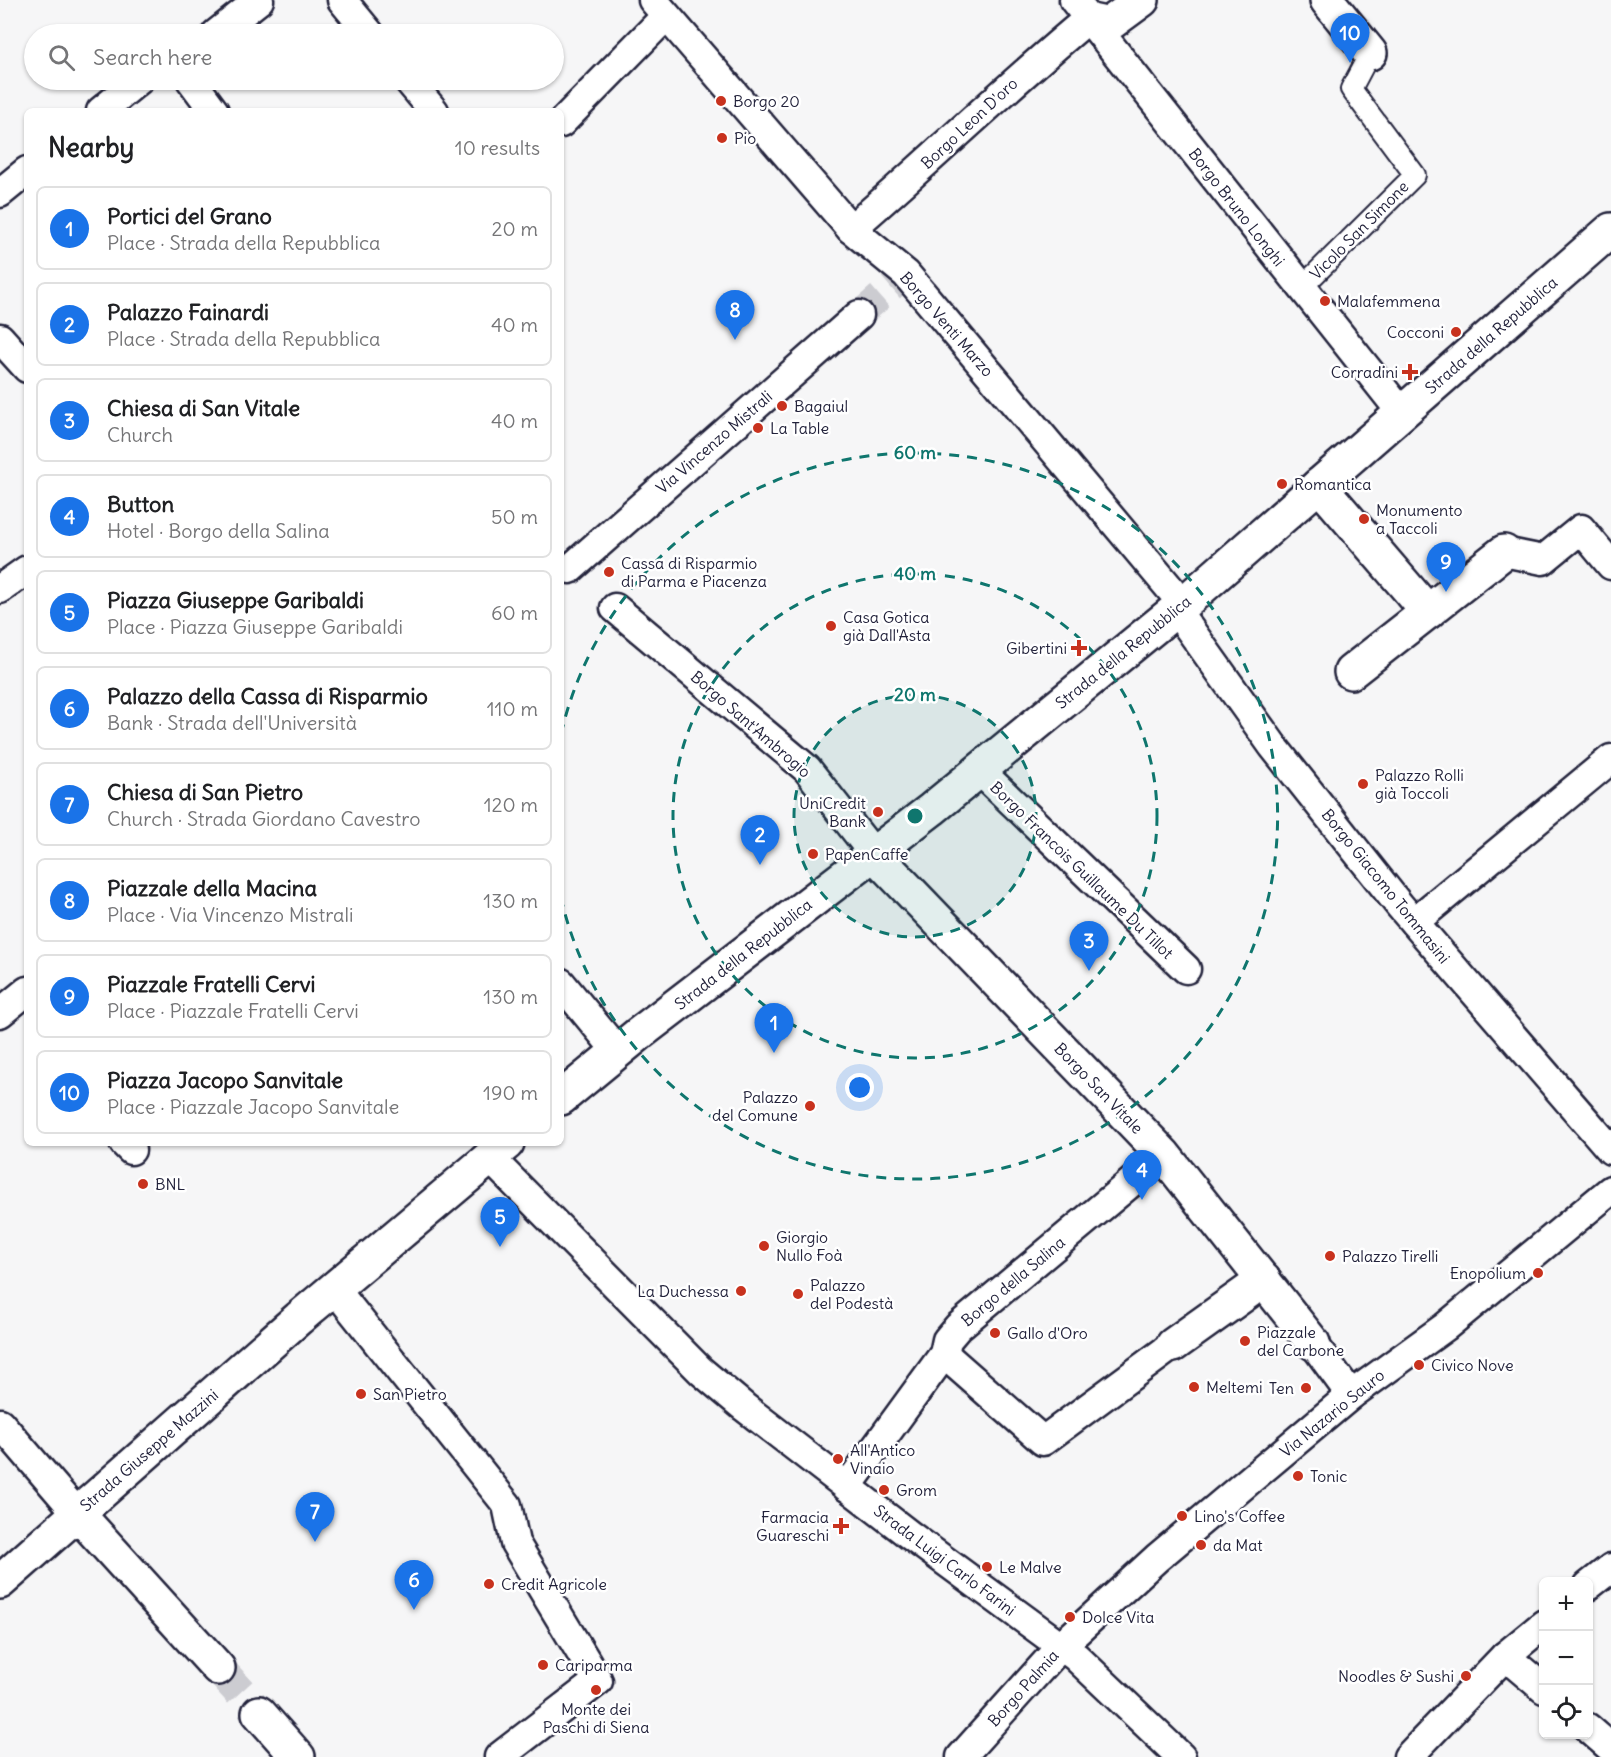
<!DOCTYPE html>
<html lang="en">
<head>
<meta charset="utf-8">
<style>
  body { margin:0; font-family:Delius,sans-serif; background:#f2f2f2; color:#202124 }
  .controls { position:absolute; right:18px; bottom:18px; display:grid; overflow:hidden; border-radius:9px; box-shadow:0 2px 4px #0004 }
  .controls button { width:54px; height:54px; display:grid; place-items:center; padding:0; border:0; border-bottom:2px solid #e0e0e0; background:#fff; color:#202124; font:30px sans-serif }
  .you { position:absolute; left:860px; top:1088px; width:21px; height:21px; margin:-15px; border:4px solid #fff; border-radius:50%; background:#1a73e8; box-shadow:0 0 0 9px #1a73e833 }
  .badge { display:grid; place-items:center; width:39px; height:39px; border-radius:50%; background:#1a73e8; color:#fff; font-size:20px; font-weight:700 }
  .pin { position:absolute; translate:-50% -50px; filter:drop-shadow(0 2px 3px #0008) }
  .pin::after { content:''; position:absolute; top:32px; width:21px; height:18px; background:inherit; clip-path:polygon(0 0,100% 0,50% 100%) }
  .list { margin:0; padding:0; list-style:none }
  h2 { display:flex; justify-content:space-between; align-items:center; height:78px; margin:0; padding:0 24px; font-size:26px }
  h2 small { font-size:20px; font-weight:400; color:#757577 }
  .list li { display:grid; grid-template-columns:39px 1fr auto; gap:18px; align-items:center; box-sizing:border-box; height:84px; margin:0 12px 12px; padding:0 12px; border:2px solid #e0e0e0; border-radius:9px }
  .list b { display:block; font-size:22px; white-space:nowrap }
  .list p { margin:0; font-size:20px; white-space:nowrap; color:#757577 }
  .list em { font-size:20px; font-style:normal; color:#757577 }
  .icon { flex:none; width:33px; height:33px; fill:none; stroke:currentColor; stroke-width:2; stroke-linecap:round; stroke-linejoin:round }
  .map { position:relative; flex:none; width:1611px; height:1757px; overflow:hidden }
  .search { position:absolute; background:#fff; box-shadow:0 2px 4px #0004; left:24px; top:24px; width:540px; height:66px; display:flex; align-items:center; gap:15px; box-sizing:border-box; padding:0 21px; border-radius:33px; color:#757577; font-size:22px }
  .panel { position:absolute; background:#fff; box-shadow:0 2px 4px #0004; left:24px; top:108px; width:540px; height:1038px; border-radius:9px }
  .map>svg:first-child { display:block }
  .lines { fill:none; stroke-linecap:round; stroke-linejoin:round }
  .pedestrian-tunnel { stroke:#ccccd1; stroke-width:28; stroke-dasharray:28 14; stroke-linecap:butt }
  .minor-tunnel { stroke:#ccccd1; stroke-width:33; stroke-dasharray:33 16; stroke-linecap:butt }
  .service-casing { stroke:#22223b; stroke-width:24 }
  .pedestrian-casing { stroke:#22223b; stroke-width:33 }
  .minor-casing { stroke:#22223b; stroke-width:38 }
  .service { stroke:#fff; stroke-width:20 }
  .pedestrian { stroke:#fff; stroke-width:28 }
  .minor { stroke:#fff; stroke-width:33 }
  .ring { fill:none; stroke:#0f766e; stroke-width:3; stroke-dasharray:10 8 }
  .poi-dot { fill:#c8321e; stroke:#fff; stroke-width:2 }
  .labels { text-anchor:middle; stroke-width:5; stroke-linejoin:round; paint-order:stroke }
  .poi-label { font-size:16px; fill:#22223b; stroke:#fff; text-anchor:start }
  .street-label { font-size:16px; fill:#22223b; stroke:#fff }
  .centre { fill:#0f766e; stroke:#fff; stroke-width:3 }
  .ring-label { font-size:18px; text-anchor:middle; font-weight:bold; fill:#0f766e; stroke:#fff; stroke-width:5; stroke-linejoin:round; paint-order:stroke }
</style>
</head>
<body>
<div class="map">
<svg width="1611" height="1757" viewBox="0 0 1611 1757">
  <rect width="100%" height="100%" fill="#f6f6f7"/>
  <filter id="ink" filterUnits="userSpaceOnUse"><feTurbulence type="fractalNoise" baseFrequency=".0167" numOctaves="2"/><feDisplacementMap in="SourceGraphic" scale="12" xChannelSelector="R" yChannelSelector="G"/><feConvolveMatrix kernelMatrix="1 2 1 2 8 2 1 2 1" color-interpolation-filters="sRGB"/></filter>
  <g filter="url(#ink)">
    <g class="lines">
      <polyline class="pedestrian-tunnel" points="859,315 895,284"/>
      <polyline class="minor-tunnel" points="218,1668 259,1713"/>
      <defs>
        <polyline id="service" points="1301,288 1415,175 1351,89 1370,53"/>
        <g id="pedestrian">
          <polyline points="342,0 370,34"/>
          <polyline points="653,0 851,229 906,274 1183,604"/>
          <polyline points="1074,0 1402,413"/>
          <polyline points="216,34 259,0"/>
          <polyline points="191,80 214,111"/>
          <polyline points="408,80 434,111"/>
          <polyline points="101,111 139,80"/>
          <polyline points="561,123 666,16"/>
          <polyline points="0,193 27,171"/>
          <path d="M851,229C931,160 1007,86 1089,18L1108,22"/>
          <polyline points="0,338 27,368"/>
          <polyline points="1504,552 1543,560 1581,529 1611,565"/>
          <polyline points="570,569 859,315"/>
          <polyline points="0,589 27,570"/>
          <polyline points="615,608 807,769 873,853"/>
          <polyline points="1176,610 1273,746 1400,906 1611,1150"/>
          <polyline points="979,770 1186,969"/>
          <polyline points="1414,922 1611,759"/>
          <polyline points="561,983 617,1051"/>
          <polyline points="0,1013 27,991"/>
          <polyline points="124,1143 131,1150"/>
          <polyline points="489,1157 701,1371 744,1407 911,1536 1076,1657 1181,1757"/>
          <polyline points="334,1288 507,1505 515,1543 598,1681 499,1757"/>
          <polyline points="1313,1343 1351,1395"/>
          <polyline points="944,1354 1043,1441 1173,1345"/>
          <polyline points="0,1423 77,1513"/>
          <polyline points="847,1487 944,1354 947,1340 958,1327 1164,1155"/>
          <polyline points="1588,1586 1611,1568"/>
          <polyline points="1505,1656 1544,1689"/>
          <polyline points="1588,1728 1611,1748"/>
          <polyline points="961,1757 1061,1646 1157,1558 1351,1395 1445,1327 1611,1190"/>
          <polyline points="1408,1757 1505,1656 1544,1624"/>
        </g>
        <g id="minor">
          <polyline points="1327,0 1370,53"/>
          <polyline points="1112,22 1142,0"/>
          <polyline points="1319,485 1428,612"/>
          <polyline points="1351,672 1504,552"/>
          <polyline points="873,853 1164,1155 1313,1343"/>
          <polyline points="561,1098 640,1033 932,809 1183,604 1611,230"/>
          <polyline points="1173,1345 1264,1280"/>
          <polyline points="77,1513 218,1668"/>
          <polyline points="0,1582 299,1318 507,1143"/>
          <polyline points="259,1713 298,1757"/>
        </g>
      </defs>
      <use href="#service" class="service-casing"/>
      <use href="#pedestrian" class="pedestrian-casing"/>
      <use href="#minor" class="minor-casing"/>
      <use href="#service" class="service"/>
      <use href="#pedestrian" class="pedestrian"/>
      <use href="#minor" class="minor"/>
    </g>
  </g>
  <circle cx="915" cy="816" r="121" fill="#0f766e" fill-opacity=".12"/>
  <g class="ring">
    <circle cx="915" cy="816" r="121"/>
    <circle cx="915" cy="816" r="242"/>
    <path d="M561 734A363 363 0 1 1 561 898"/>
  </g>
  <g class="poi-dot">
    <circle cx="721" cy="101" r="6"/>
    <circle cx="722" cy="138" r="6"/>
    <circle cx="1325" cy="301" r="6"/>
    <circle cx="1456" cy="332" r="6"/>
    <path d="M1407 363h6v6h6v6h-6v6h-6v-6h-6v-6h6z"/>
    <circle cx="782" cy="406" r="6"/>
    <circle cx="758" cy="428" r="6"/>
    <circle cx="1282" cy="484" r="6"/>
    <circle cx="1364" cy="519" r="6"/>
    <circle cx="609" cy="572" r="6"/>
    <circle cx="831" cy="626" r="6"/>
    <path d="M1076 639h6v6h6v6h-6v6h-6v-6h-6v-6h6z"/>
    <circle cx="1363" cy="784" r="6"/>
    <circle cx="878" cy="812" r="6"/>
    <circle cx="813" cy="854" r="6"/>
    <circle cx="810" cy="1106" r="6"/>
    <circle cx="143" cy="1184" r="6"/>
    <circle cx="764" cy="1246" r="6"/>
    <circle cx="1330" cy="1256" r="6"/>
    <circle cx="1538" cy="1273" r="6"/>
    <circle cx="741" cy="1291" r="6"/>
    <circle cx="798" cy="1294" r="6"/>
    <circle cx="995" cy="1333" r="6"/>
    <circle cx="1245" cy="1341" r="6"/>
    <circle cx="1419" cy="1365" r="6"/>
    <circle cx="1194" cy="1387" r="6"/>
    <circle cx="1306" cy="1388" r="6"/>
    <circle cx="361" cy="1394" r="6"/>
    <circle cx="838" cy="1459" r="6"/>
    <circle cx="1298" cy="1476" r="6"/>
    <circle cx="884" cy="1490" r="6"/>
    <circle cx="1182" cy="1516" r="6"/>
    <path d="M838 1517h6v6h6v6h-6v6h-6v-6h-6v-6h6z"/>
    <circle cx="1201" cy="1545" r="6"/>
    <circle cx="987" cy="1567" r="6"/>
    <circle cx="489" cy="1584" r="6"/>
    <circle cx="1070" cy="1617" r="6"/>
    <circle cx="543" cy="1665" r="6"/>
    <circle cx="1466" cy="1676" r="6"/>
    <circle cx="596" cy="1690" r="6"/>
  </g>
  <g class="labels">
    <g class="poi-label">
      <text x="733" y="107">Borgo 20</text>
      <text x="734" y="144">Pio</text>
      <text x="1337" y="307">Malafemmena</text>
      <text x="1444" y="338" text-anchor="end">Cocconi</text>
      <text x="1398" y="378" text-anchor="end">Corradini</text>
      <text x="794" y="412">Bagaiul</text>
      <text x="770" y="434">La Table</text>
      <text x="1294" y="490">Romantica</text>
      <text x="1376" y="516">Monumento<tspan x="1376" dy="18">a Taccoli</tspan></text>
      <text x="621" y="569">Cassa di Risparmio<tspan x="621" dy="18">di Parma e Piacenza</tspan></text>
      <text x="843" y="623">Casa Gotica<tspan x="843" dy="18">già Dall'Asta</tspan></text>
      <text x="1067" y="654" text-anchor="end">Gibertini</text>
      <text x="1375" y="781">Palazzo Rolli<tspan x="1375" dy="18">già Toccoli</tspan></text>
      <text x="866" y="809" text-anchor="end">UniCredit<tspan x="866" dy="18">Bank</tspan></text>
      <text x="825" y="860">PapenCaffe</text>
      <text x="798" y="1103" text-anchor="end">Palazzo<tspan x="798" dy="18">del Comune</tspan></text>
      <text x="155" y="1190">BNL</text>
      <text x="776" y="1243">Giorgio<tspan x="776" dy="18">Nullo Foà</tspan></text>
      <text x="1342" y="1262">Palazzo Tirelli</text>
      <text x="1526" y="1279" text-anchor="end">Enopolium</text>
      <text x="810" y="1291">Palazzo<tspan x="810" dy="18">del Podestà</tspan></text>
      <text x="729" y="1297" text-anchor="end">La Duchessa</text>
      <text x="1257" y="1338">Piazzale<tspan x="1257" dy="18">del Carbone</tspan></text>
      <text x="1007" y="1339">Gallo d'Oro</text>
      <text x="1431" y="1371">Civico Nove</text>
      <text x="1206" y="1393">Meltemi</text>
      <text x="1294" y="1394" text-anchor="end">Ten</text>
      <text x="373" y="1400">San Pietro</text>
      <text x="850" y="1456">All'Antico<tspan x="850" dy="18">Vinaio</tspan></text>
      <text x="1310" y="1482">Tonic</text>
      <text x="896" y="1496">Grom</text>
      <text x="1194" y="1522">Lino's Coffee</text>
      <text x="829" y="1523" text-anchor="end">Farmacia<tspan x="829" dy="18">Guareschi</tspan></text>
      <text x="1213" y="1551">da Mat</text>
      <text x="999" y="1573">Le Malve</text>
      <text x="501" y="1590">Credit Agricole</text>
      <text x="1082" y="1623">Dolce Vita</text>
      <text x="555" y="1671">Cariparma</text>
      <text x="1454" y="1682" text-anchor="end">Noodles &amp; Sushi</text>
      <text x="596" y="1715" text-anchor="middle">Monte dei<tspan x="596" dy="18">Paschi di Siena</tspan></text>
    </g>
    <g class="street-label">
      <text transform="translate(969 123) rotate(-43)" y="6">Borgo Leon D'oro</text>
      <text transform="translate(1237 207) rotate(52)" y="6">Borgo Bruno Longhi</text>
      <text transform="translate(1359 230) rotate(-45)" y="6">Vicolo San Simone</text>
      <text transform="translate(947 324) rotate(49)" y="6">Borgo Venti Marzo</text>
      <text transform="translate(1491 335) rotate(-41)" y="6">Strada della Repubblica</text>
      <text transform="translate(714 442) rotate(-41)" y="6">Via Vincenzo Mistrali</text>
      <text transform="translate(1123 652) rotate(-39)" y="6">Strada della Repubblica</text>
      <text transform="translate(751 724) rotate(41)" y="6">Borgo Sant'Ambrogio</text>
      <text transform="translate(1082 870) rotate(44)" y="6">Borgo Francois Guillaume Du Tillot</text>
      <text transform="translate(1386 886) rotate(51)" y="6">Borgo Giacomo Tommasini</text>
      <text transform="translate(743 954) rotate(-38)" y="6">Strada della Repubblica</text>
      <text transform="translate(1099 1088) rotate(46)" y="6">Borgo San Vitale</text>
      <text transform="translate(1013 1281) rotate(-40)" y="6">Borgo della Salina</text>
      <text transform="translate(1332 1413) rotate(-39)" y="6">Via Nazario Sauro</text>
      <text transform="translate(149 1450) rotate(-41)" y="6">Strada Giuseppe Mazzini</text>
      <text transform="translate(945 1560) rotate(37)" y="6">Strada Luigi Carlo Farini</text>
      <text transform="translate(1023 1688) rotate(-48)" y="6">Borgo Palmia</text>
    </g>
  </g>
  <circle cx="915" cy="816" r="9" class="centre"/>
  <g class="ring-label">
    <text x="915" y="459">60 m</text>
    <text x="915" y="580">40 m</text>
    <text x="915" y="701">20 m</text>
  </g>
</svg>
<div class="controls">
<button>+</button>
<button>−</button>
<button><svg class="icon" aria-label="locate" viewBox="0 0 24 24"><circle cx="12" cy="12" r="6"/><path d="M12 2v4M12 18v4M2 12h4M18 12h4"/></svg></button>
</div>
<div class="you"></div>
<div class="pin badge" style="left:774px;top:1053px">1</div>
<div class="pin badge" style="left:760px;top:865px">2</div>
<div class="pin badge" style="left:1089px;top:971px">3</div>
<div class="pin badge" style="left:1142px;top:1200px">4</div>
<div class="pin badge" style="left:500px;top:1247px">5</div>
<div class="pin badge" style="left:414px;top:1610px">6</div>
<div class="pin badge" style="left:315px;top:1542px">7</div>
<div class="pin badge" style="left:735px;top:340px">8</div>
<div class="pin badge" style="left:1446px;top:592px">9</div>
<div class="pin badge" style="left:1350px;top:63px">10</div>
<div class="search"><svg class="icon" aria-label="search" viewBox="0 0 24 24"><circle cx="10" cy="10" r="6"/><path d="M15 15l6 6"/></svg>Search here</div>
<section class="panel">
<h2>Nearby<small>10 results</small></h2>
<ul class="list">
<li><span class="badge">1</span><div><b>Portici del Grano</b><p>Place · Strada della Repubblica</p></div><em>20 m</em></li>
<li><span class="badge">2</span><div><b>Palazzo Fainardi</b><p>Place · Strada della Repubblica</p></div><em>40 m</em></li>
<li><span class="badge">3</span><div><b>Chiesa di San Vitale</b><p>Church</p></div><em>40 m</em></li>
<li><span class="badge">4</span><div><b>Button</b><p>Hotel · Borgo della Salina</p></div><em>50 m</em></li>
<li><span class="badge">5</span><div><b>Piazza Giuseppe Garibaldi</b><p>Place · Piazza Giuseppe Garibaldi</p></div><em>60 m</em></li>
<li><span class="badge">6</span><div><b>Palazzo della Cassa di Risparmio</b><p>Bank · Strada dell'Università</p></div><em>110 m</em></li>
<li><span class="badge">7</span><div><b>Chiesa di San Pietro</b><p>Church · Strada Giordano Cavestro</p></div><em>120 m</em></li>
<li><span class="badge">8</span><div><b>Piazzale della Macina</b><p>Place · Via Vincenzo Mistrali</p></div><em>130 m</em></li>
<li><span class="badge">9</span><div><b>Piazzale Fratelli Cervi</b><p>Place · Piazzale Fratelli Cervi</p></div><em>130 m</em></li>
<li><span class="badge">10</span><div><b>Piazza Jacopo Sanvitale</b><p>Place · Piazzale Jacopo Sanvitale</p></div><em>190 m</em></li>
</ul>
</section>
</div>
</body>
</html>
